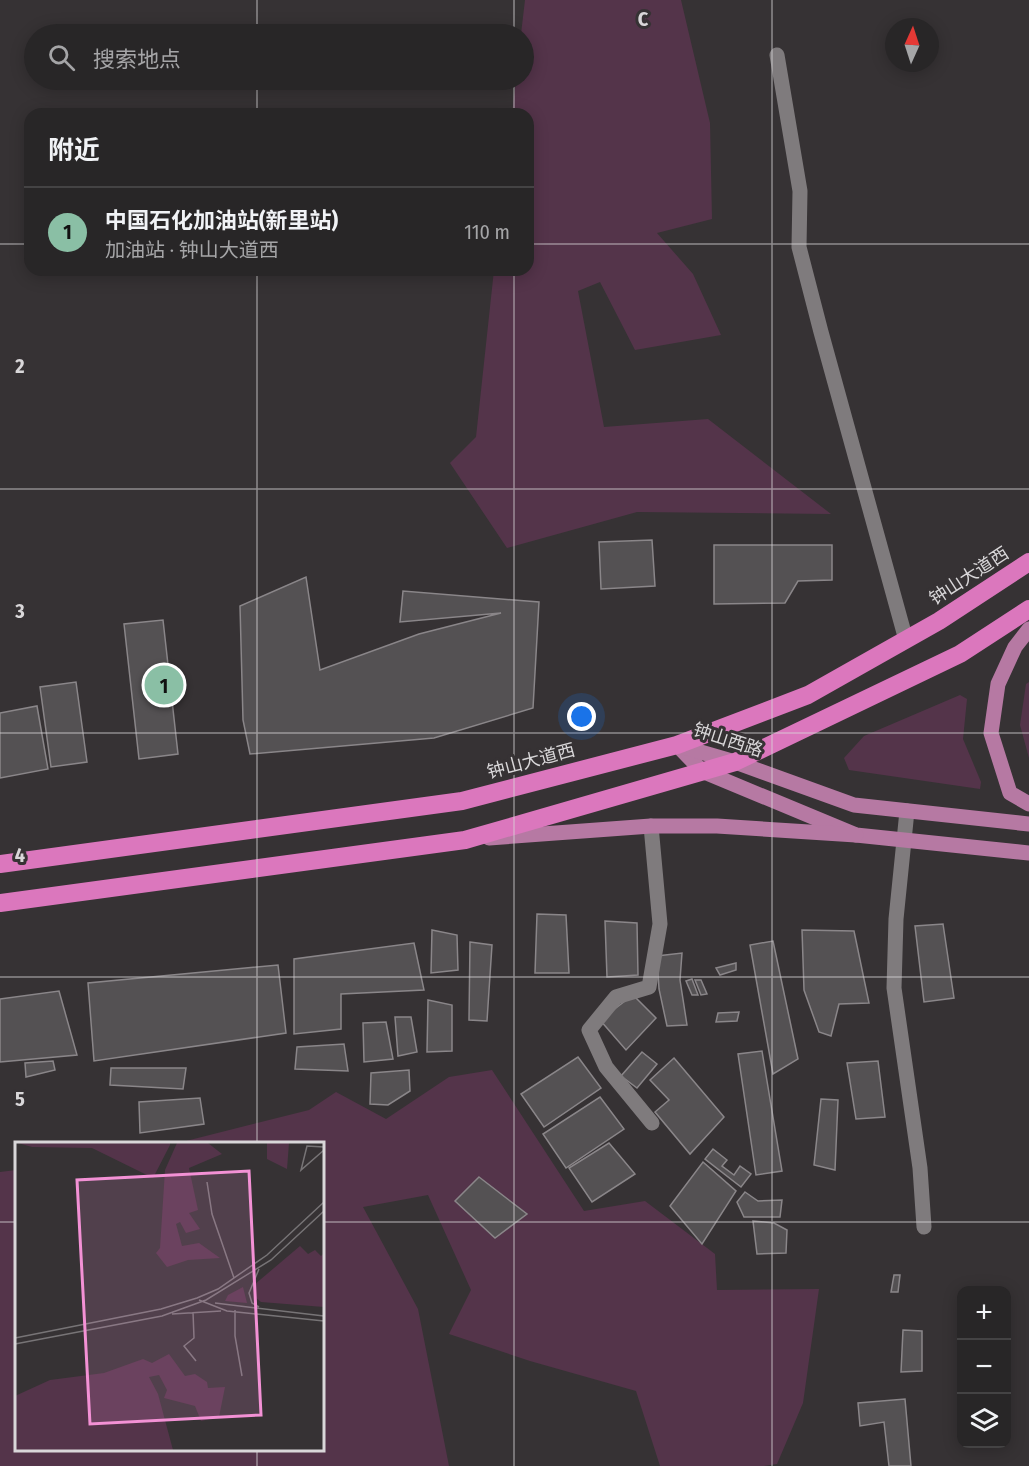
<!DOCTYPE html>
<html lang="zh">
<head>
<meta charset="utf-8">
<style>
  body { margin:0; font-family:"Fira Sans Condensed","Noto Sans SC",sans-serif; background:#302e2f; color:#f1f3f6 }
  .controls { position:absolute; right:18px; bottom:18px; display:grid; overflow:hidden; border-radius:12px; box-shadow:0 3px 15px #0003 }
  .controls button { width:54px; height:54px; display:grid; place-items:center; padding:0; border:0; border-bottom:2px solid #444344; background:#282627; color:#f1f3f6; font:30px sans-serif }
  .compass { position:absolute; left:885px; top:18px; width:54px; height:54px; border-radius:50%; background:#282627; box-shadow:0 3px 15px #0003; rotate:3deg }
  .you { position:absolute; left:582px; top:717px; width:21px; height:21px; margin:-15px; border:4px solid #fff; border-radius:50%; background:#1a73e8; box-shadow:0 0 0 9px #1a73e833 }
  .badge { display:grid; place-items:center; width:39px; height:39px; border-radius:50%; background:#8abfa5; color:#111; font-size:20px; font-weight:700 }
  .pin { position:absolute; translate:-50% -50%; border:3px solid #fff; box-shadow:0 2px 6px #0006 }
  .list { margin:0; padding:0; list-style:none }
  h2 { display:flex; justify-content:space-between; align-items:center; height:78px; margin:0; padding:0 24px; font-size:26px }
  h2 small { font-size:20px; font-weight:400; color:#a5a5a7 }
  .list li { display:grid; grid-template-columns:39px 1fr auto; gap:18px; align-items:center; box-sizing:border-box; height:90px; padding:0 24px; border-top:2px solid #444344 }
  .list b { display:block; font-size:22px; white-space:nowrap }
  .list p { margin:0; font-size:20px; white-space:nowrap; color:#a5a5a7 }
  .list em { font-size:20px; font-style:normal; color:#a5a5a7 }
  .icon { flex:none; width:33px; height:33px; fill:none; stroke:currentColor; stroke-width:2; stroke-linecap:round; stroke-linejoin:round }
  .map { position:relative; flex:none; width:1029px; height:1466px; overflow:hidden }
  .search { position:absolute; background:#282627; box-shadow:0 3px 15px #0003; left:24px; top:24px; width:510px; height:66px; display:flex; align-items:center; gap:15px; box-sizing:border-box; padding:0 21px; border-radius:33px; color:#a5a5a7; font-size:22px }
  .panel { position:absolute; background:#282627; box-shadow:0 3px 15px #0003; left:24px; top:108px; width:510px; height:168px; border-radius:18px }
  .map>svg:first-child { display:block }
  .green { fill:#54344a }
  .building { fill:#545153; stroke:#8a8689; stroke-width:1.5 }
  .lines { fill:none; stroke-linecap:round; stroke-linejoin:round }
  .minor { stroke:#7f7b7d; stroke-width:15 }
  .major { stroke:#b679a3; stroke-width:15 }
  .highway { stroke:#db77bd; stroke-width:18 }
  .grid { fill:none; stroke:#d9d7d9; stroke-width:1.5; stroke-opacity:0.55 }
  .labels { text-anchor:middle; stroke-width:6; stroke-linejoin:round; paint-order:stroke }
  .street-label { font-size:18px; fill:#d9d7d9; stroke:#363234 }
  .inset-road { fill:none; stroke:#777476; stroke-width:1.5 }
  .view { fill:#f391d5; fill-opacity:0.15; stroke:#f391d5; stroke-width:3 }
  .inset-edge { fill:none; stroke:#d9d7d9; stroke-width:3 }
  .grid-label { font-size:20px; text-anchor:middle; font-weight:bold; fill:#d9d7d9; stroke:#363234; stroke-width:6; stroke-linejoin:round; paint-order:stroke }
</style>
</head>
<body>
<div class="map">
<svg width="1029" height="1466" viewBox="0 0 1029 1466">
  <rect width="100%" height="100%" fill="#363234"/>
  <g class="green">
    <polygon points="525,0 681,0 710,123 712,219 657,233 693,274 721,335 635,350 600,282 578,291 604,427 708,419 831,514 637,512 507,548 450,463 476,437 494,270 528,270 528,114 512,114 516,80 524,80 524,34 521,34"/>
    <polygon points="1029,682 1029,758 1020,725 1026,684"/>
    <polygon points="960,695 967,699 963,739 981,782 980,789 849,770 844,758 864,736"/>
    <polygon points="492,1070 584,1211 645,1201 715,1254 717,1290 819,1289 803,1403 777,1464 764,1466 660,1466 636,1391 530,1361 449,1334 471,1290 428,1195 363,1207 418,1309 449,1466 0,1466 0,1172 16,1170 16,1450 322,1450 322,1144 178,1143 309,1110 336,1092 386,1119 449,1077"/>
  </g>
  <g class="building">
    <polygon points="652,540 655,586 601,589 599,542"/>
    <polygon points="714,545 832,545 832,580 798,581 785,603 714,604"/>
    <polygon points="306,577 320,670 419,634 501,613 400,622 403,591 539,602 533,708 434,738 250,754 243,720 240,606"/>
    <polygon points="163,620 178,754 139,759 124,624"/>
    <polygon points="76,682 87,762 51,767 40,687"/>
    <polygon points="37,706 48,769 0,778 0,713"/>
    <polygon points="537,914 566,915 569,973 535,973"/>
    <polygon points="605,921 637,923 638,975 607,977"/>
    <polygon points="943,924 954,998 924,1002 915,926"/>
    <polygon points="432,930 457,935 458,970 431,973"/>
    <polygon points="802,930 854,931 869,1003 839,1004 831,1036 819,1032 804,990"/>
    <polygon points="773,941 798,1059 773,1074 750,945"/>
    <polygon points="470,942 492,945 487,1021 469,1020"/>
    <polygon points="414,943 424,990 341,994 341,1029 294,1034 294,959"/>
    <polygon points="682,953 680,980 687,1025 667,1026 659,989 657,956"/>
    <polygon points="736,963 736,970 720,975 716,968"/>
    <polygon points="278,965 286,1033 94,1061 88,983"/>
    <polygon points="692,979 698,995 692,995 686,981"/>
    <polygon points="695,980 701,980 707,994 701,995"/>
    <polygon points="59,991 77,1055 0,1062 0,999"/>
    <polygon points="633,995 656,1018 626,1050 600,1020"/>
    <polygon points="428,1000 452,1005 452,1051 427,1052"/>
    <polygon points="739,1012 737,1021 716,1022 718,1013"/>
    <polygon points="395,1017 411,1017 417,1052 398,1056"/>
    <polygon points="386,1022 393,1059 364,1062 363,1023"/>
    <polygon points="344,1044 348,1071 295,1069 297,1047"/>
    <polygon points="762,1051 782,1171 756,1175 738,1054"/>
    <polygon points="642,1052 657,1064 637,1088 621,1076"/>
    <polygon points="578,1057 601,1088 544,1127 521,1094"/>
    <polygon points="674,1058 724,1117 690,1154 655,1112 669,1100 650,1080"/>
    <polygon points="53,1061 55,1070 26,1077 25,1063"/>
    <polygon points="878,1061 885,1117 856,1119 847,1063"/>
    <polygon points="111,1068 186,1068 183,1089 110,1085"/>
    <polygon points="409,1070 410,1091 388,1105 370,1104 371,1073"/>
    <polygon points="600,1097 624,1129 566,1168 543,1134"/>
    <polygon points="200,1098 204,1124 140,1133 139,1102"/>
    <polygon points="821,1099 838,1100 835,1170 814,1165"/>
    <polygon points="609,1143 635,1174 592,1202 569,1168"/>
    <polygon points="713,1149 727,1160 722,1166 734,1175 740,1166 751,1174 741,1187 705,1159"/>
    <polygon points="703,1162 736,1191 702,1244 670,1206"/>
    <polygon points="479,1177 527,1214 495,1238 455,1201"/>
    <polygon points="745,1192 758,1201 782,1200 780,1217 744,1217 737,1202"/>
    <polygon points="753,1221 774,1223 787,1230 786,1253 757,1254"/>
    <polygon points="894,1275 900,1275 898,1292 891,1292"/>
    <polygon points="903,1330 922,1331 922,1371 901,1372"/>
    <polygon points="905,1399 911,1466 889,1466 884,1422 860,1426 858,1403"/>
  </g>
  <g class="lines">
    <g class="minor">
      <polyline points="777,55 800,191 799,247 821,332 906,640"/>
      <polyline points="907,811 896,919 894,988 920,1168 924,1227"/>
      <polyline points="651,826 660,924 649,987 616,997 589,1030 606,1067 652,1123"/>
    </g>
    <g class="major">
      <polyline points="1029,629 1015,647 998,684 991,733 1010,793 1029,804"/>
      <polyline points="677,745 702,771 856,835 1029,853"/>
      <polyline points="680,746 735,762 854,805 1029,824"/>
      <polyline points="489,838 651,826 717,826 856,835"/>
    </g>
    <g class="highway">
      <polyline points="0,864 462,801 677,745 808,695 939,621 1029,562"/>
      <polyline points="0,903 465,840 735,762 960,654 1029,609"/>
    </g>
  </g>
  <path class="grid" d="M257,0V34M514,0V34M772,0V1466M257,80V114M514,80V114M0,244H30M528,244H1029M257,270V1144M514,270V1466M0,489H1029M0,733H1029M0,977H1029M0,1222H16M322,1222H1029M257,1450V1466"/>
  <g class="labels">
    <g class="street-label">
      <text transform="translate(969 576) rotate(-33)" y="6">钟山大道西</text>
      <text transform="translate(728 740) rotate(18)" y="6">钟山西路</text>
      <text transform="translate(531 761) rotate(-15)" y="6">钟山大道西</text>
    </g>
  </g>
  <g transform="translate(15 1142)">
    <rect width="309" height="309" fill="#363234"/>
    <path d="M3,1H155V3L138,36L77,6L17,5ZM162,1H193L207,12L174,26L183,68L174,71L185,87L171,91L165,80L161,82L167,104L184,101L205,116L173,118L152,125L141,111L145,106L150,28ZM252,1H274L272,27L252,17ZM285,104L293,112L300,108L306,114L309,111V165L246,160L240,155L239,143ZM228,145L232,161L210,159L213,153ZM154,212L170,234L180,232L192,240L193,246L210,245L204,275L186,279L180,264L149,256L152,248L144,233L134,235L143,252L158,308H0V254L35,238L89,231L128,217L137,221Z" fill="#54344a"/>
    <path class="inset-road" d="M309,5L292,4L286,28L309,8M192,40L197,72L219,136M244,127L234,151L237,161L244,165M184,158L212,169L309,179M200,161L309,174M220,168V194L227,234M178,170L179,196L169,204L181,219M157,172L206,169M0,196L146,167L182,156L203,147L252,113L309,60M0,202L147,174L191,158L256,118L309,69"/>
    <path class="view" d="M234,29L246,273L75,282L62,38Z"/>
    <rect width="309" height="309" class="inset-edge"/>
  </g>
  <g class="grid-label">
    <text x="643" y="26">C</text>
    <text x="20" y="373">2</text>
    <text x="20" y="618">3</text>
    <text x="20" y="862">4</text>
    <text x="20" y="1106">5</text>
  </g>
</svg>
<div class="controls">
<button>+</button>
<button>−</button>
<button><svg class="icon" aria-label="layers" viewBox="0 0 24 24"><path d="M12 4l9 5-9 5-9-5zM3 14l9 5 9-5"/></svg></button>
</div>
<svg class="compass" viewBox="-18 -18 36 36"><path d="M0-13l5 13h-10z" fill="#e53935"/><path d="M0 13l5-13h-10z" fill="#a5a5a7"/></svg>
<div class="you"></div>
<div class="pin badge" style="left:164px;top:685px">1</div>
<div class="search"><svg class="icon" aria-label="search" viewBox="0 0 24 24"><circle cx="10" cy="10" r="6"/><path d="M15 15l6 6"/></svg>搜索地点</div>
<section class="panel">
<h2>附近<small></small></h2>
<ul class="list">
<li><span class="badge">1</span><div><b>中国石化加油站(新里站)</b><p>加油站 · 钟山大道西</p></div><em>110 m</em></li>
</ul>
</section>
</div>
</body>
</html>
